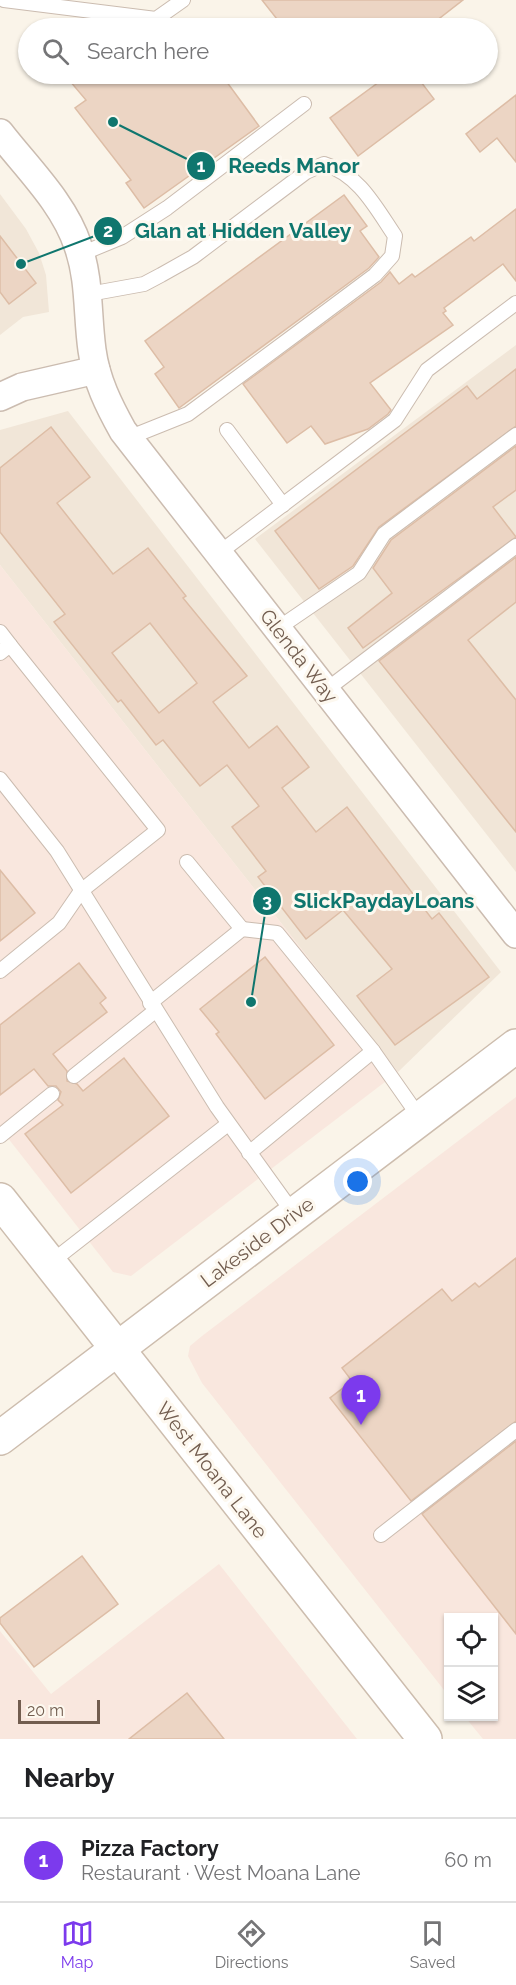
<!DOCTYPE html>
<html lang="en">
<head>
<meta charset="utf-8">
<style>
  body { margin:0; font-family:Raleway,sans-serif; background:#f2f2f2; color:#202124 }
  .controls { position:absolute; right:18px; bottom:18px; display:grid; overflow:hidden; border-radius:0px; box-shadow:0 2px 4px #0004 }
  .controls button { width:54px; height:54px; display:grid; place-items:center; padding:0; border:0; border-bottom:2px solid #e0e0e0; background:#fff; color:#202124; font:30px sans-serif }
  .scale { position:absolute; left:18px; bottom:15px; width:82px; box-sizing:border-box; padding-left:6px; border:3px solid #725d4f; border-top:0; font-size:16px; line-height:21px; white-space:nowrap; color:#725d4f; -webkit-text-stroke:4px #fdf8ef; paint-order:stroke }
  .you { position:absolute; left:358px; top:1182px; width:21px; height:21px; margin:-15px; border:4px solid #fff; border-radius:50%; background:#1a73e8; box-shadow:0 0 0 9px #1a73e833 }
  .badge { display:grid; place-items:center; width:39px; height:39px; border-radius:50%; background:#7c3aed; color:#fff; font-size:20px; font-weight:700 }
  .pin { position:absolute; translate:-50% -50px; filter:drop-shadow(0 2px 3px #0008) }
  .pin::after { content:''; position:absolute; top:32px; width:21px; height:18px; background:inherit; clip-path:polygon(0 0,100% 0,50% 100%) }
  .list { margin:0; padding:0; list-style:none }
  h2 { display:flex; justify-content:space-between; align-items:center; height:78px; margin:0; padding:0 24px; font-size:26px }
  h2 small { font-size:20px; font-weight:400; color:#757577 }
  .list li { display:grid; grid-template-columns:39px 1fr auto; gap:18px; align-items:center; box-sizing:border-box; height:84px; padding:0 24px; border-top:2px solid #e0e0e0 }
  .list b { display:block; font-size:22px; white-space:nowrap }
  .list p { margin:0; font-size:20px; white-space:nowrap; color:#757577 }
  .list em { font-size:20px; font-style:normal; color:#757577 }
  .icon { flex:none; width:33px; height:33px; fill:none; stroke:currentColor; stroke-width:2; stroke-linecap:round; stroke-linejoin:round }
  .map { position:relative; flex:none; width:516px; height:1739px; overflow:hidden }
  .search { position:absolute; background:#fff; box-shadow:0 2px 4px #0004; left:18px; right:18px; top:18px; height:66px; display:flex; align-items:center; gap:15px; box-sizing:border-box; padding:0 21px; border-radius:33px; color:#757577; font-size:22px }
  .sheet { height:162px; background:#fff }
  nav { display:flex; justify-content:space-around; align-items:center; box-sizing:border-box; height:84px; border-top:2px solid #e0e0e0; background:#fff; font-size:16px; color:#757577 }
  nav a { display:grid; justify-items:center; gap:3px }
  nav .on { color:#7c3aed }
  .map>svg:first-child { display:block }
  .residential { fill:#f1e6d8 }
  .commercial { fill:#f9e7de }
  .building { fill:#ecd5c4; stroke:#ddbda6; stroke-width:1.5; fill-rule:evenodd }
  .lines { fill:none; stroke-linecap:round; stroke-linejoin:round }
  .lane-casing { stroke:#cbbcb0; stroke-width:16 }
  .street-casing { stroke:#cbbcb0; stroke-width:30 }
  .secondary-casing { stroke:#cdbdae; stroke-width:36 }
  .lane { stroke:#fff; stroke-width:14 }
  .street { stroke:#fff; stroke-width:27 }
  .secondary { stroke:#fff; stroke-width:33 }
  .labels { text-anchor:middle; stroke-width:6; stroke-linejoin:round; paint-order:stroke }
  .street-label { font-size:20px; fill:#725d4f; stroke:#fdf8ef }
  .leader { fill:none; stroke:#0f766e; stroke-width:2 }
  .callout-dot { fill:#0f766e; stroke:#fdf8ef; stroke-width:2 }
  .mark-label { font-size:18px; text-anchor:middle; font-weight:bold; fill:#fff }
  .callout-label { font-size:21px; text-anchor:middle; font-weight:bold; fill:#0f766e; stroke:#fdf8ef; stroke-width:6; stroke-linejoin:round; paint-order:stroke }
</style>
</head>
<body>
<div class="map">
<svg width="516" height="1739" viewBox="0 0 516 1739">
  <rect width="100%" height="100%" fill="#faf4e9"/>
  <g class="residential">
    <polygon points="0,194 26,229 39,253 46,275 49,312 23,317 0,335"/>
    <polygon points="516,345 516,872 255,539"/>
    <polygon points="68,411 501,972 398,1072 0,565 0,430"/>
  </g>
  <g class="commercial">
    <polygon points="0,565 398,1072 131,1276 113,1272 0,1128"/>
    <polygon points="516,1097 516,1739 483,1739 465,1717 494,1716 494,1618 448,1618 448,1695 202,1383 188,1356 190,1346 202,1336"/>
    <polygon points="219,1564 357,1739 0,1739 0,1631 51,1694"/>
  </g>
  <g class="building">
    <polygon points="262,0 463,0 427,28 284,28"/>
    <polygon points="64,74 221,74 259,126 144,208 126,183 131,180 75,108 86,100"/>
    <polygon points="390,74 415,74 434,99 358,156 330,118"/>
    <polygon points="516,95 516,162 497,138 480,152 466,134"/>
    <polygon points="344,195 367,226 360,231 379,257 369,268 179,408 155,374 164,367 145,341"/>
    <polygon points="516,209 516,281 503,264 444,308 446,311 443,313 453,325 370,383 391,410 388,414 368,429 325,444 311,426 287,443 243,384 381,282 390,272 399,284 412,274 415,277 471,237 474,241"/>
    <polygon points="0,236 36,283 9,304 0,292"/>
    <polygon points="516,369 516,426 379,527 353,566 319,589 275,531 467,386 477,399"/>
    <path d="M51,427L90,477L57,503L113,574L148,548L186,596L183,598L247,676L213,702L249,748L277,726L309,767L282,788L316,832L347,807L432,919L439,913L489,977L395,1045L357,996L392,969L343,910L306,939L258,877L266,871L232,827L259,806L227,765L200,786L163,740L156,745L121,700L118,702L54,622L65,614L0,532V468ZM150,623L197,683L159,713L112,653Z"/>
    <polygon points="516,446 516,490 493,507 516,537 363,648 348,628 392,593 373,568 391,540"/>
    <polygon points="516,557 516,602 468,640 516,700 516,832 379,661"/>
    <polygon points="0,870 35,913 0,941"/>
    <polygon points="265,957 334,1045 265,1099 216,1034 219,1032 200,1009"/>
    <polygon points="79,963 106,998 100,1003 107,1012 53,1054 67,1071 67,1081 77,1084 83,1091 124,1058 169,1116 71,1193 25,1134 63,1105 58,1100 61,1092 56,1086 48,1086 34,1069 0,1095 0,1025"/>
    <polygon points="516,1258 516,1421 411,1501 330,1398 352,1381 342,1368 442,1289 452,1301 475,1283 479,1287"/>
    <polygon points="516,1441 516,1634 422,1514"/>
    <polygon points="82,1556 118,1604 34,1667 0,1623 0,1618"/>
    <polygon points="187,1693 224,1739 129,1739"/>
  </g>
  <g class="lines">
    <defs>
      <g id="lane">
        <polyline points="4,0 156,19 183,0"/>
        <polyline points="81,254 122,237 167,208 304,104"/>
        <path d="M89,294L144,284L161,275L193,257L306,172L324,164C359,174 376,208 395,236L392,256L375,275L296,334L188,414L128,438"/>
        <polyline points="227,430 283,505"/>
        <polyline points="219,553 395,420 427,370 516,303"/>
        <polyline points="277,629 359,573 384,534 516,435"/>
        <polyline points="0,632 10,645 0,653"/>
        <polyline points="326,690 516,546"/>
        <polyline points="0,779 57,851 217,1107 294,1214"/>
        <polyline points="187,862 242,929"/>
        <polyline points="0,971 59,923 81,891 158,830 10,645"/>
        <polyline points="150,1003 242,929 277,933 373,1051 420,1118"/>
        <polyline points="74,1076 155,1011"/>
        <polyline points="0,1136 52,1094"/>
        <polyline points="249,1153 373,1051"/>
        <polyline points="50,1263 228,1124"/>
        <polyline points="381,1535 516,1430"/>
      </g>
      <g id="street">
        <path d="M0,133C27,168 64,203 78,246C90,280 87,314 92,350C96,380 109,406 123,431L516,934"/>
        <polyline points="0,397 22,387 96,370"/>
      </g>
      <g id="secondary">
        <polyline points="0,1200 425,1739"/>
        <polyline points="0,1438 516,1046"/>
      </g>
    </defs>
    <use href="#lane" class="lane-casing"/>
    <use href="#street" class="street-casing"/>
    <use href="#secondary" class="secondary-casing"/>
    <use href="#lane" class="lane"/>
    <use href="#street" class="street"/>
    <use href="#secondary" class="secondary"/>
  </g>
  <g class="labels">
    <g class="street-label">
      <text transform="translate(299 656) rotate(52)" y="7">Glenda Way</text>
      <text transform="translate(257 1242) rotate(-37)" y="7">Lakeside Drive</text>
      <text transform="translate(212 1470) rotate(52)" y="7">West Moana Lane</text>
    </g>
  </g>
  <path class="leader" d="M113 122L201 166M21 264L108 231M251 1002L267 901"/>
  <g class="callout-dot">
    <circle cx="113" cy="122" r="6"/>
    <circle cx="21" cy="264" r="6"/>
    <circle cx="251" cy="1002" r="6"/>
    <circle cx="201" cy="166" r="15"/>
    <circle cx="108" cy="231" r="15"/>
    <circle cx="267" cy="901" r="15"/>
  </g>
  <g class="mark-label">
    <text x="201" y="172">1</text>
    <text x="108" y="237">2</text>
    <text x="267" y="907">3</text>
  </g>
  <g class="callout-label">
    <text x="294" y="173">Reeds Manor</text>
    <text x="243" y="238">Glan at Hidden Valley</text>
    <text x="384" y="908">SlickPaydayLoans</text>
  </g>
</svg>
<div class="controls">
<button><svg class="icon" aria-label="locate" viewBox="0 0 24 24"><circle cx="12" cy="12" r="6"/><path d="M12 2v4M12 18v4M2 12h4M18 12h4"/></svg></button>
<button><svg class="icon" aria-label="layers" viewBox="0 0 24 24"><path d="M12 4l9 5-9 5-9-5zM3 14l9 5 9-5"/></svg></button>
</div>
<div class="scale">20 m</div>
<div class="you"></div>
<div class="pin badge" style="left:361px;top:1425px">1</div>
<div class="search"><svg class="icon" aria-label="search" viewBox="0 0 24 24"><circle cx="10" cy="10" r="6"/><path d="M15 15l6 6"/></svg>Search here</div>
</div>
<section class="sheet">
<h2>Nearby<small></small></h2>
<ul class="list">
<li><span class="badge">1</span><div><b>Pizza Factory</b><p>Restaurant · West Moana Lane</p></div><em>60 m</em></li>
</ul>
</section>
<nav>
<a class="on"><svg class="icon" aria-label="map" viewBox="0 0 24 24"><path d="M3 6l6-2 6 2 6-2v14l-6 2-6-2-6 2zM9 4v14M15 6v14"/></svg>Map</a>
<a><svg class="icon" aria-label="directions" viewBox="0 0 24 24"><path d="M12 3l9 9-9 9-9-9zM9 14v-3h6M13 9l2 2-2 2"/></svg>Directions</a>
<a><svg class="icon" aria-label="saved" viewBox="0 0 24 24"><path d="M7 4h10v16l-5-4-5 4z"/></svg>Saved</a>
</nav>
</body>
</html>
